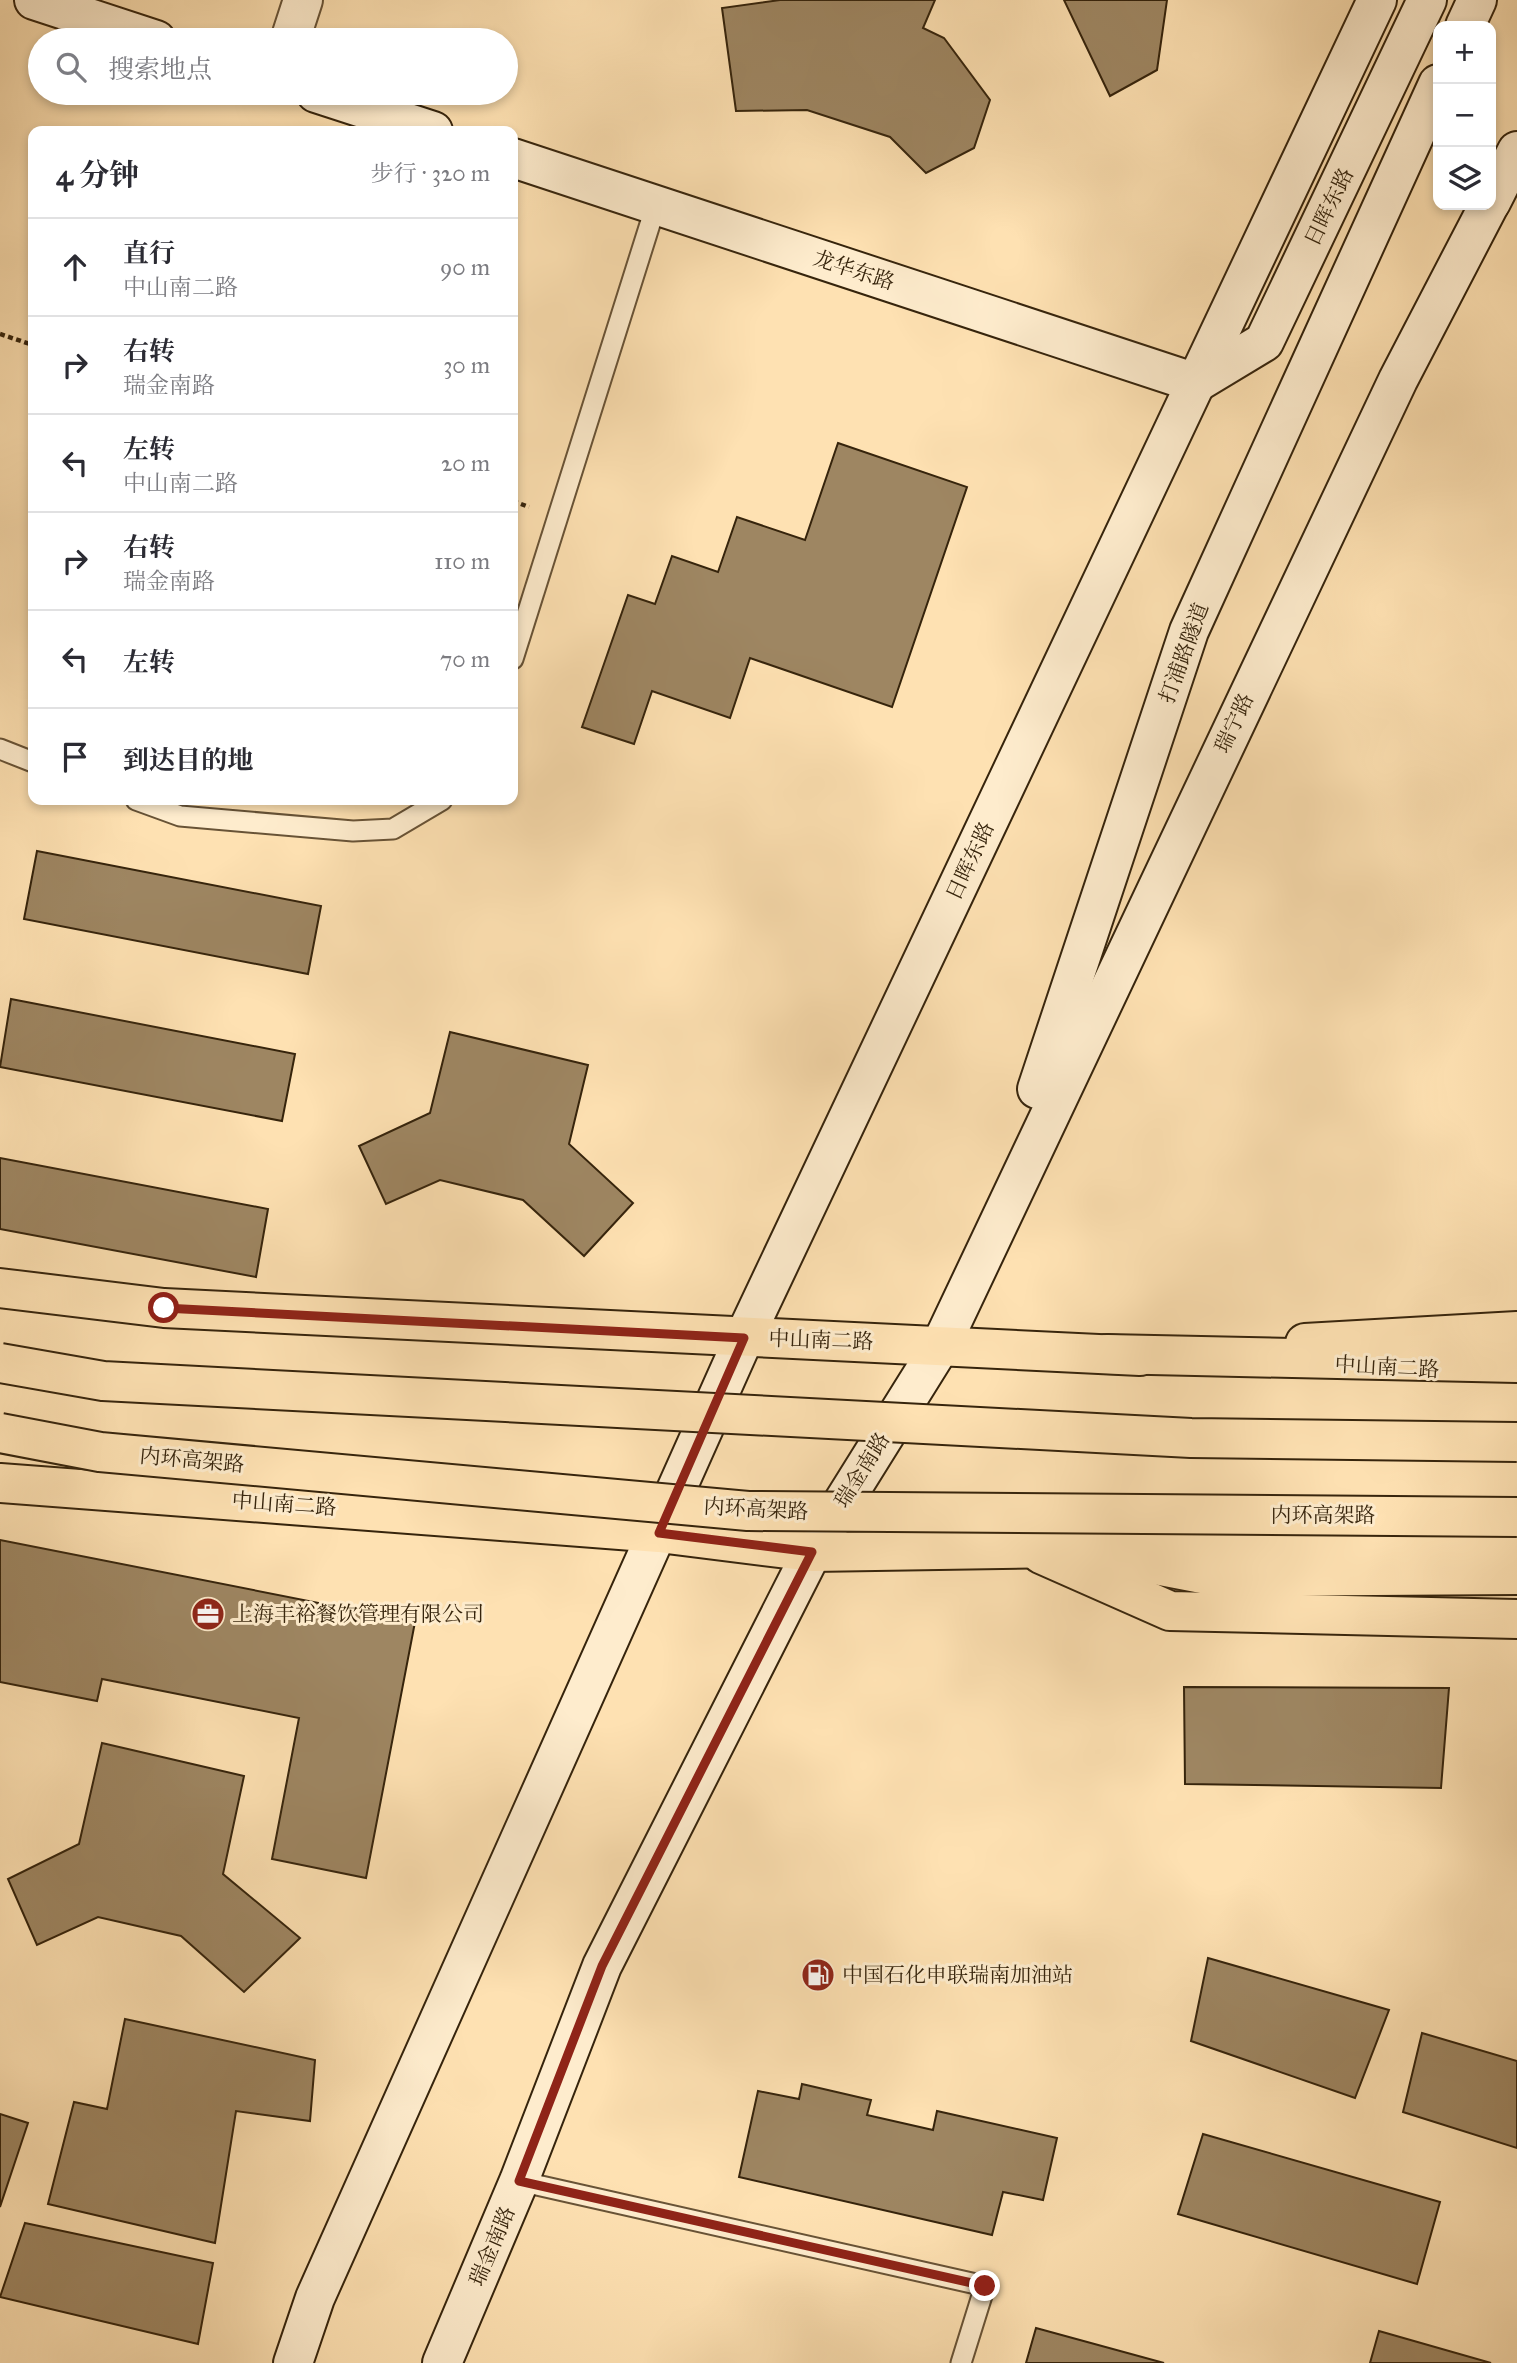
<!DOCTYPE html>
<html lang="zh">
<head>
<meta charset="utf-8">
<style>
  body { margin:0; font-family:"IM FELL Great Primer","Noto Serif SC",serif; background:#f7f7f7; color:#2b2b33 }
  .controls { position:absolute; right:21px; top:21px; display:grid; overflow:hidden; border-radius:14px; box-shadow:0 4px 10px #0003 }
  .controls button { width:63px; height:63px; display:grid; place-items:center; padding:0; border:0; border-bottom:2px solid #e1e1e2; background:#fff; color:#2b2b33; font:35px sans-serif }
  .stop { position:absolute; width:21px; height:21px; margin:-16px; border:5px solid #8f2418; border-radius:50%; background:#fff }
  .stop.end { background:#8f2418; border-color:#fff; box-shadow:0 2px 7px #0008 }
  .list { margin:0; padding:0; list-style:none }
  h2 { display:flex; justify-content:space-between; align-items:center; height:91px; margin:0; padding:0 28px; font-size:30px }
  h2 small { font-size:23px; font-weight:400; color:#7c7c81 }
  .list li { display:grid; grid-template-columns:46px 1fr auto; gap:21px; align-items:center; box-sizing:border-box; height:98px; padding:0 28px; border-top:2px solid #e1e1e2 }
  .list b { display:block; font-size:26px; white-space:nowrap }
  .list p { margin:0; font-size:23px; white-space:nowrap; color:#7c7c81 }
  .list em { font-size:23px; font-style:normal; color:#7c7c81 }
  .icon { flex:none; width:38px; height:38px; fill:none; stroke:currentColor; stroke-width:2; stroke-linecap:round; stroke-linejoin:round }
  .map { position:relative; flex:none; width:1517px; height:2363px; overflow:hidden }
  .search { position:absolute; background:#fff; box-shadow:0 4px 10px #0003; left:28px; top:28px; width:490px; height:77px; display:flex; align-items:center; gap:18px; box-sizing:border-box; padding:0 24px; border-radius:38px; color:#7c7c81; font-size:26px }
  .panel { position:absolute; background:#fff; box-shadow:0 4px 10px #0003; left:28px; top:126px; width:490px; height:679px; border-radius:14px }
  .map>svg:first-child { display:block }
  .building { fill:#9e8662; stroke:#36240c; stroke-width:2 }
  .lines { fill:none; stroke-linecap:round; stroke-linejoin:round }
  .lane-casing { stroke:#685336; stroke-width:23 }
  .street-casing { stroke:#685336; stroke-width:42 }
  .secondary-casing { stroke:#36240c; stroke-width:42 }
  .primary-casing { stroke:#36240c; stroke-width:42 }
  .highway-casing { stroke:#36240c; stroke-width:42 }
  .path { stroke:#36240c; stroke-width:4.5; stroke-dasharray:5 3.5; stroke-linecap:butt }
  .lane { stroke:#feeccd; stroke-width:19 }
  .street { stroke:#feeccd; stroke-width:38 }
  .secondary { stroke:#feeccd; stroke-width:38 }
  .primary { stroke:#fee1b2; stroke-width:38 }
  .highway { stroke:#fee1b2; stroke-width:38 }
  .highway-bridge-casing { stroke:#36240c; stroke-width:42; stroke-linecap:butt }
  .highway-bridge { stroke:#fee1b2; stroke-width:38 }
  .route { stroke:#8f2418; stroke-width:9 }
  .labels { text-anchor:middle; stroke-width:6; stroke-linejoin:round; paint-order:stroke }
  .street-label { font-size:21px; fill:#36240c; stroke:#feeccd }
  .poi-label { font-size:21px; fill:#36240c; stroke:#feeccd; text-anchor:start }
</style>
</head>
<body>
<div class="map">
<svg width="1517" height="2363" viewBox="0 0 1517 2363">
  <rect width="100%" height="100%" fill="#fee1b2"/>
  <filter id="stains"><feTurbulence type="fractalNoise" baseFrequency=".00286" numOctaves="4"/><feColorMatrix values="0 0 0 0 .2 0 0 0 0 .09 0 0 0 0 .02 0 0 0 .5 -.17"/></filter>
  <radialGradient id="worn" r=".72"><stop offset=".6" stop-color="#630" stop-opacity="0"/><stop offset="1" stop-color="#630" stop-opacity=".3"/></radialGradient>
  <g class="building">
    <polygon points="780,0 935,0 923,28 944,38 990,100 974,148 926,173 890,137 807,110 736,111 722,8"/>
    <polygon points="1064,0 1167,0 1157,70 1110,96"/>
    <polygon points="838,443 967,487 892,707 750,658 730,718 652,691 634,744 582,727 628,595 655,604 672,556 718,572 737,517 805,540"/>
    <polygon points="37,851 321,906 308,974 24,919"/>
    <polygon points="11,999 295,1054 282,1121 0,1067"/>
    <polygon points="450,1032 588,1065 569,1144 633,1203 584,1256 523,1200 440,1180 386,1204 359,1146 430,1113"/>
    <polygon points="0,1158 268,1209 256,1277 0,1229"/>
    <polygon points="0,1540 415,1622 366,1878 272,1859 299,1718 102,1679 97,1701 0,1682"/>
    <polygon points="1184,1687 1449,1688 1441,1788 1185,1784"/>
    <polygon points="102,1743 244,1776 223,1874 300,1938 244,1992 181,1936 98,1917 37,1945 8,1879 79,1844"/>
    <polygon points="1208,1958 1389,2010 1355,2098 1191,2041"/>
    <polygon points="125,2019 315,2060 310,2121 236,2111 215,2243 48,2204 74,2102 107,2109"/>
    <polygon points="1422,2033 1517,2061 1517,2148 1403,2112"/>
    <polygon points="802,2084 871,2100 867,2115 933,2130 937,2111 1057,2138 1043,2200 1003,2192 992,2235 739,2177 758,2091 799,2099"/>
    <polygon points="0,2114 28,2123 0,2207"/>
    <polygon points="1203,2134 1440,2202 1417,2284 1178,2214"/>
    <polygon points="25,2223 213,2263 198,2344 0,2297"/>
    <polygon points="1036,2328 1164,2363 1026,2363"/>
    <polygon points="1379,2331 1491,2363 1370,2363"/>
  </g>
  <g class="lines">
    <defs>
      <g id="lane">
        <polyline points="513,659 656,205"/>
        <polyline points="0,749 33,762"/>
        <polyline points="136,800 180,816 353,831 393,829 442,800"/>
        <polyline points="519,2181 985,2286 961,2363"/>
      </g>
      <polyline id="street" points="290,40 303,0"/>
      <g id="secondary">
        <polyline points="34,0 156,40"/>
        <polyline points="1465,26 1477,0"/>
        <polyline points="316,93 433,131"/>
        <polyline points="513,158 1196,383"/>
        <polyline points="1491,202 1517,151"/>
        <polyline points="1196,383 1264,342 1427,0"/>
        <polyline points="1037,1089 1189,631 1438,84"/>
        <polyline points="293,2363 315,2298 744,1338 1377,0"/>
        <polyline points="442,2363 519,2181 602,1966 812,1552 941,1345 1398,380 1489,205"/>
      </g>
      <g id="primary">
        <polyline points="0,1288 164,1308 1140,1356"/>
        <polyline points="1305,1343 1517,1331"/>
        <polyline points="0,1483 659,1533 812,1552 1517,1541"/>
        <polyline points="1041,1554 1170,1611 1517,1619"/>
      </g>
      <g id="highway">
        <polyline points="1107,1354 1517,1363"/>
        <polyline points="1073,1549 1218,1577 1517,1575"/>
      </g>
    </defs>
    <use href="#lane" class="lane-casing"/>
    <use href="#street" class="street-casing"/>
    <use href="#secondary" class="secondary-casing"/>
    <use href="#primary" class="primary-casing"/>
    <use href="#highway" class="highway-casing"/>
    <g class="path">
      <polyline points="0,334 33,345"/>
      <polyline points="513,501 529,507"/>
    </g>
    <use href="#lane" class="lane"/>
    <use href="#street" class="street"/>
    <use href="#secondary" class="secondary"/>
    <use href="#primary" class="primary"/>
    <use href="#highway" class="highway"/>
    <defs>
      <g id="highway-bridge">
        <polyline points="0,1363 103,1381 1191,1438 1517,1442"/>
        <polyline points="0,1433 100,1452 748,1511 1517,1517"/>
      </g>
    </defs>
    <use href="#highway-bridge" class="highway-bridge-casing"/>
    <use href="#highway-bridge" class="highway-bridge"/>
  </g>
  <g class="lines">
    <polyline class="route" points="164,1308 744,1338 659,1533 812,1552 602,1966 519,2181 985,2286"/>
  </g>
  <defs>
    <symbol id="office-disc" viewBox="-11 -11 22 22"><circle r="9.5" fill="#8f2418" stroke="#feeccd"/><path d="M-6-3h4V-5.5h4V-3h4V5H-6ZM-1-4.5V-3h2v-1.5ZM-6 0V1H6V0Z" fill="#fff"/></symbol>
    <symbol id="fuel-disc" viewBox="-11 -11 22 22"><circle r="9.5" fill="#8f2418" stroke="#feeccd"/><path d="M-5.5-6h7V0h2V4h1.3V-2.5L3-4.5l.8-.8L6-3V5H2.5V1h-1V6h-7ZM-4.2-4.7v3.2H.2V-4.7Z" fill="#fff"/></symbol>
  </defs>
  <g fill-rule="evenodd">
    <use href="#office-disc" x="189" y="1595" width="38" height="38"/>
    <use href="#fuel-disc" x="799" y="1956" width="38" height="38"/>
  </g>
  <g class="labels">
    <g class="street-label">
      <text transform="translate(1329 207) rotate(-64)" y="7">日晖东路</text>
      <text transform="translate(854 270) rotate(18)" y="7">龙华东路</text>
      <text transform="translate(1184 653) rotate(-70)" y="7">打浦路隧道</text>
      <text transform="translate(1234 723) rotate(-65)" y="7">瑞宁路</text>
      <text transform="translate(970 861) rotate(-65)" y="7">日晖东路</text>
      <text transform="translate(821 1340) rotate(2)" y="7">中山南二路</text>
      <text transform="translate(1387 1367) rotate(3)" y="7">中山南二路</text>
      <text transform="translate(192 1460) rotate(5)" y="7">内环高架路</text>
      <text transform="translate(862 1470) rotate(-58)" y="7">瑞金南路</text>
      <text transform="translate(284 1504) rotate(4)" y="7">中山南二路</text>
      <text transform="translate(756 1509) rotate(3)" y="7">内环高架路</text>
      <text x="1323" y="1522">内环高架路</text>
      <text transform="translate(492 2246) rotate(-67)" y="7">瑞金南路</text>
    </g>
    <g class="poi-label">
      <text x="232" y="1621">上海丰裕餐饮管理有限公司</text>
      <text x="842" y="1982">中国石化申联瑞南加油站</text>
    </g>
  </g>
  <rect width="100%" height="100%" filter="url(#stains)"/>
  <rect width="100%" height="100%" fill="url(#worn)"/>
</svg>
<div class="controls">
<button>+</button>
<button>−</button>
<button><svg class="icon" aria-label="layers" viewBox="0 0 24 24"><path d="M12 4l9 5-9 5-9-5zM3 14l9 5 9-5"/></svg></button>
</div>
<div class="stop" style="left:164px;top:1308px"></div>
<div class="stop end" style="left:985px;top:2286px"></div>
<div class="search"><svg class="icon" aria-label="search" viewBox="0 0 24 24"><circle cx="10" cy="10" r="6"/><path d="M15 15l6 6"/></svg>搜索地点</div>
<section class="panel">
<h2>4 分钟<small>步行 · 320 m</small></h2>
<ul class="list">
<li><svg class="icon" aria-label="ahead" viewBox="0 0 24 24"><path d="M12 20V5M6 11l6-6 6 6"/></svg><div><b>直行</b><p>中山南二路</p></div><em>90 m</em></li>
<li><svg class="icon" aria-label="right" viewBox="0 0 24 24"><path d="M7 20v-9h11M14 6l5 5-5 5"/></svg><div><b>右转</b><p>瑞金南路</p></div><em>30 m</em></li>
<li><svg class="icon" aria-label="left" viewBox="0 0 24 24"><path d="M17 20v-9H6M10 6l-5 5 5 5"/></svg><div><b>左转</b><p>中山南二路</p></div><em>20 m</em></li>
<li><svg class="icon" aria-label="right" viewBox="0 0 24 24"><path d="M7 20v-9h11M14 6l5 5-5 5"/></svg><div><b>右转</b><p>瑞金南路</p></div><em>110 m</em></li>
<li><svg class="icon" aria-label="left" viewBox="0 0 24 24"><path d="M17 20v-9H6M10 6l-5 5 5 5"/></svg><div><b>左转</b></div><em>70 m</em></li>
<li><svg class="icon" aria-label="arrive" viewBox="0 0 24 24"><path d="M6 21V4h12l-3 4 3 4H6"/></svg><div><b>到达目的地</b></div></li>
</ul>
</section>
</div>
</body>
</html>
